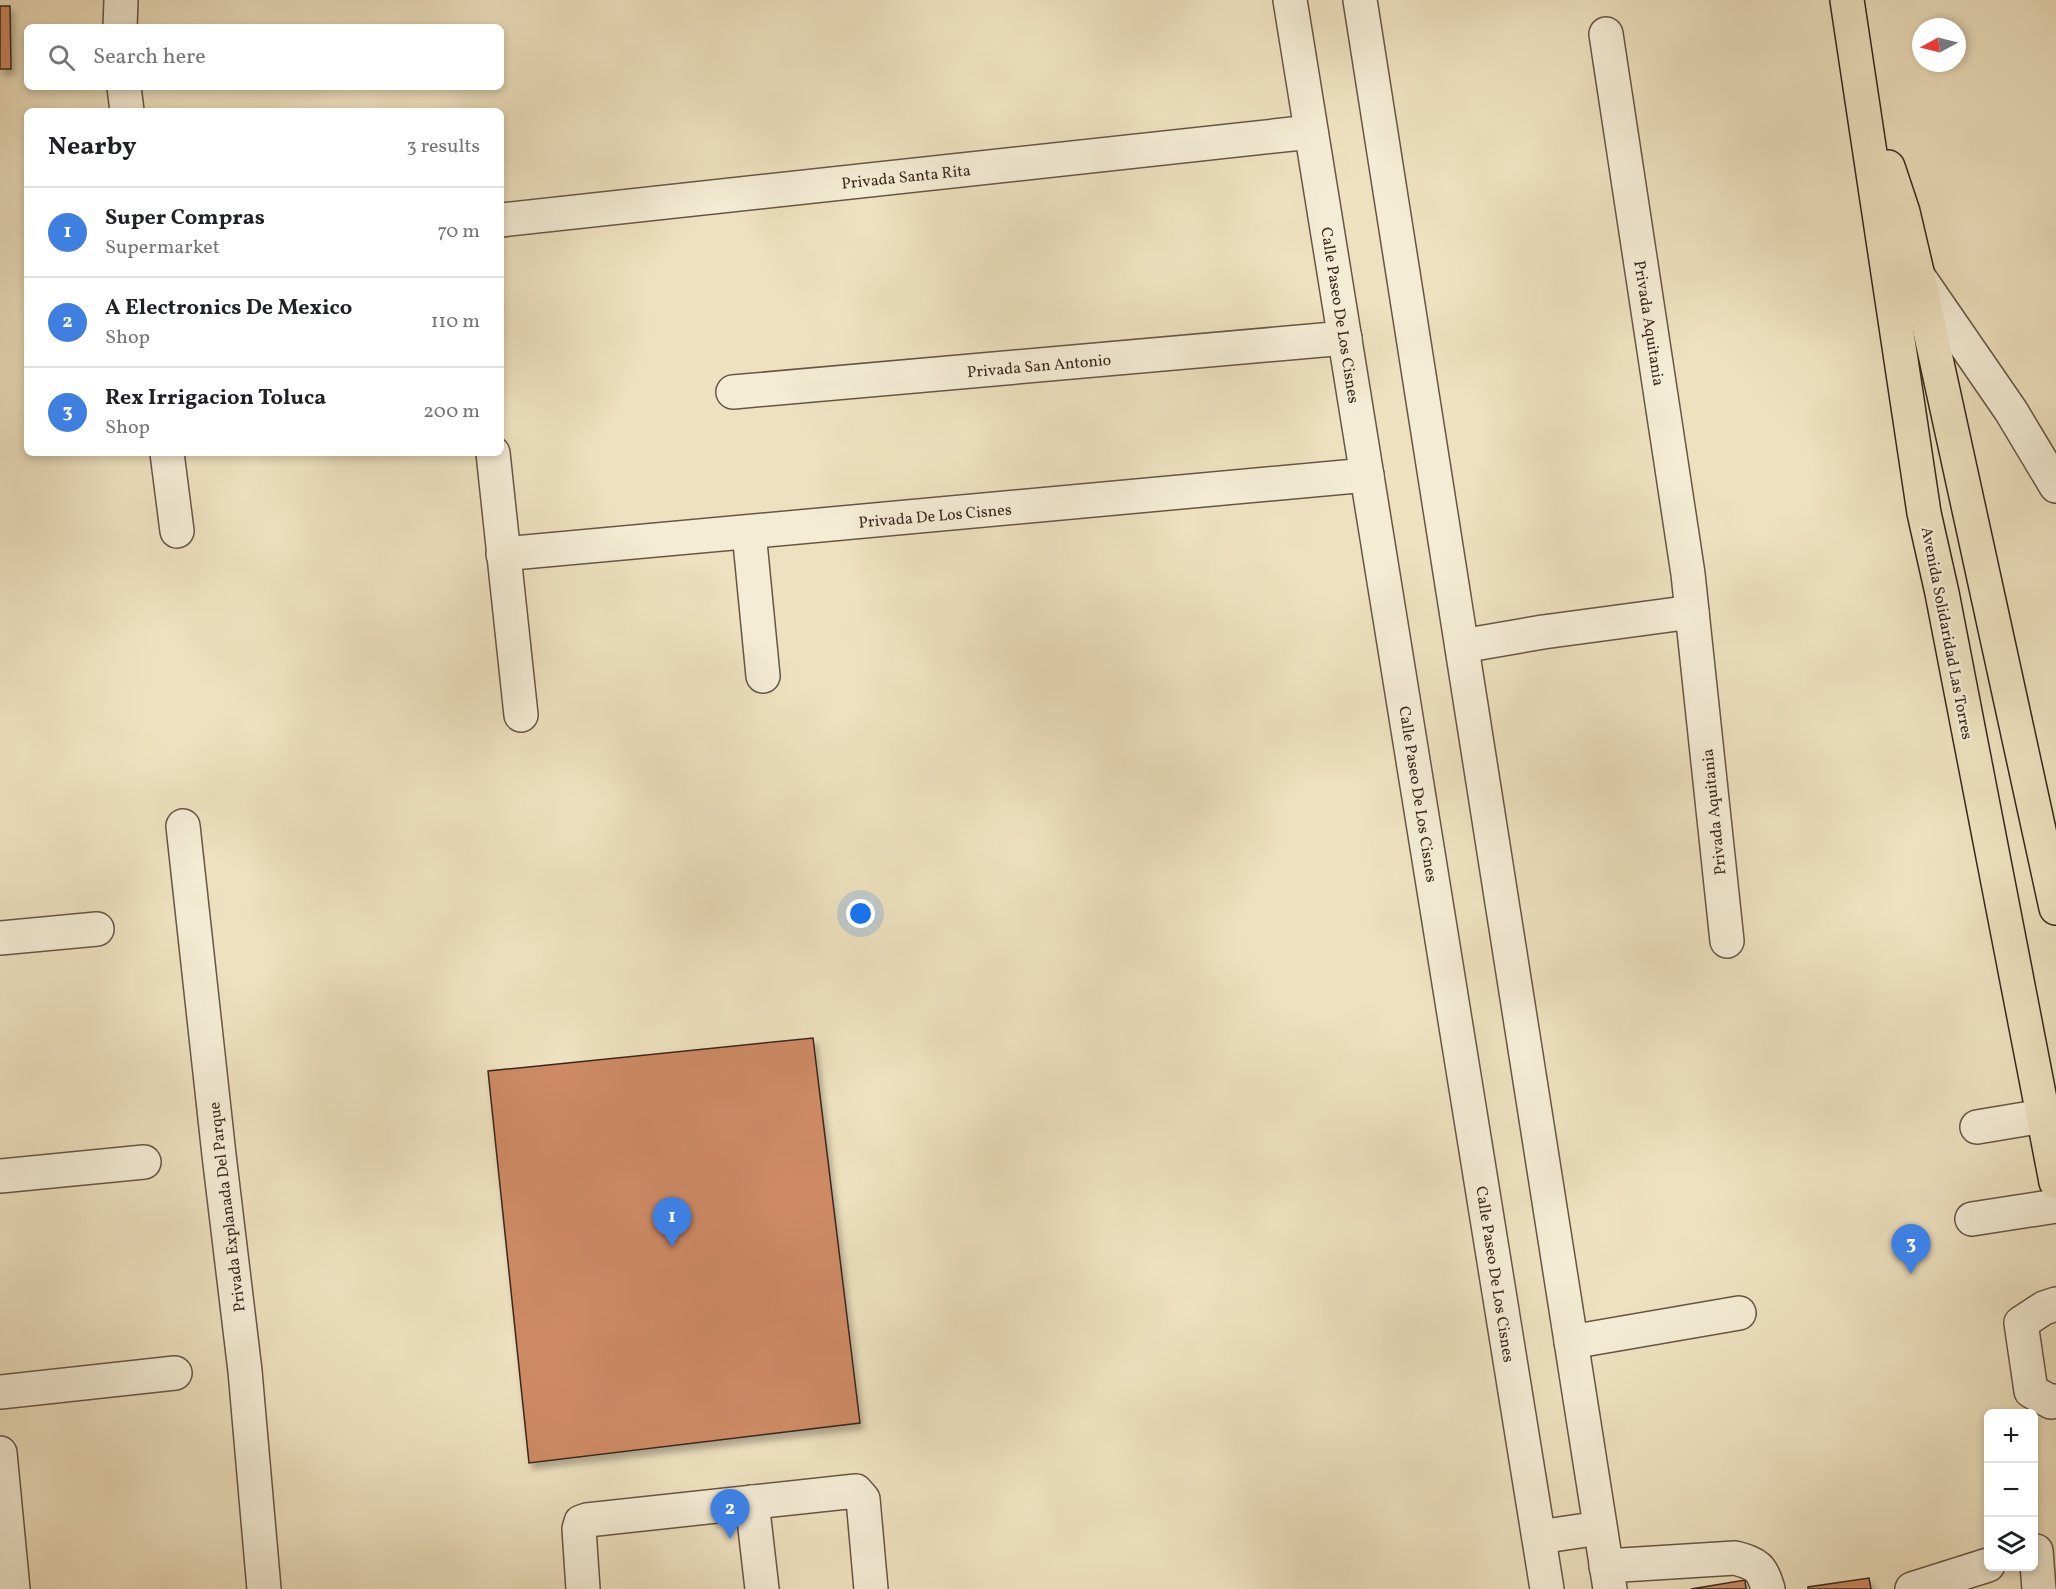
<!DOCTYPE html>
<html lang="en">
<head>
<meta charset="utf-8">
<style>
  body { margin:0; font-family:Vollkorn,serif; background:#f2f2f2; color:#202124 }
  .controls { position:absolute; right:18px; bottom:18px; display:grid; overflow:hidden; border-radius:9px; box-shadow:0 3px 9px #0003 }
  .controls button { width:54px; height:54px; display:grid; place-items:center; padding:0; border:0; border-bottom:2px solid #e0e0e0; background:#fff; color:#202124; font:30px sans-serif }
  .compass { position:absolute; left:1912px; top:18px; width:54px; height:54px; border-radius:50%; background:#fff; box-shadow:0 3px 9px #0003; rotate:263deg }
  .you { position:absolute; left:861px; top:914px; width:21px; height:21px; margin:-15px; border:4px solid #fff; border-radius:50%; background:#1a73e8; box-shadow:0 0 0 9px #1a73e833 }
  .badge { display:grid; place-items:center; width:39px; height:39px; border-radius:50%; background:#8f2418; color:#fff; font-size:20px; font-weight:700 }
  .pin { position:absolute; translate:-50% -50px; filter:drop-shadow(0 2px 3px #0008) }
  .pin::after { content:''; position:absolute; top:32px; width:21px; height:18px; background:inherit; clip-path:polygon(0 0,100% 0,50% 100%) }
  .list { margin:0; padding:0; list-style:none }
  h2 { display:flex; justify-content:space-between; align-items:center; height:78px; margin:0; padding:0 24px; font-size:26px }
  h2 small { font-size:20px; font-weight:400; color:#757577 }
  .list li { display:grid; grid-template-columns:39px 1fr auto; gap:18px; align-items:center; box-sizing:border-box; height:90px; padding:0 24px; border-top:2px solid #e0e0e0 }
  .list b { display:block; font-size:22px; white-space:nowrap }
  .list p { margin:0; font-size:20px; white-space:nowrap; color:#757577 }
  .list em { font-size:20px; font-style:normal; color:#757577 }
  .icon { flex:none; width:33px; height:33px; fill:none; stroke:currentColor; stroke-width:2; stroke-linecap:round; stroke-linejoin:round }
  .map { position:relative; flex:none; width:2056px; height:1589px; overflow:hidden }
  .search { position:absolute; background:#fff; box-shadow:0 3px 9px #0003; left:24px; top:24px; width:480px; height:66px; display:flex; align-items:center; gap:15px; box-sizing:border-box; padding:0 21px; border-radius:9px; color:#757577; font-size:22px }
  .panel { position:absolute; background:#fff; box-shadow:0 3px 9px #0003; left:24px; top:108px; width:480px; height:348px; border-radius:9px }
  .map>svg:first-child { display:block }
  .building { fill:#cd8a65; stroke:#3a271e; stroke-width:1.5; filter:url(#shadow) }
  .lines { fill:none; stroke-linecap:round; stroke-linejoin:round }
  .minor-casing { stroke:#675646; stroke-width:36 }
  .major-casing { stroke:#3a271e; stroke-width:36 }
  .minor { stroke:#f4ecd5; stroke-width:33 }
  .major { stroke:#eee1bf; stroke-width:33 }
  .labels { text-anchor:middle; stroke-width:5; stroke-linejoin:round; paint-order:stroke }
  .street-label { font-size:16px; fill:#3a271e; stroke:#f4ecd5 }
</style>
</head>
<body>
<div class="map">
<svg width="2056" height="1589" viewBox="0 0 2056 1589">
  <defs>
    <filter id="shadow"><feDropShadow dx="3.5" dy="6" stdDeviation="3" flood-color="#0004"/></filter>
  </defs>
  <rect width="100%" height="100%" fill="#eee1bf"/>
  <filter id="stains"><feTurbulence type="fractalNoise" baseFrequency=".00333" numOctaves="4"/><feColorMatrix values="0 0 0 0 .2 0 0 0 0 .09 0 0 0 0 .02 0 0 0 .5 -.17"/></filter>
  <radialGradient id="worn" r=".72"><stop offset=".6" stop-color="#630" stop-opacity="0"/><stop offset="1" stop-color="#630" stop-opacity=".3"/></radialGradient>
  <g class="building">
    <polygon points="0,6 10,6 11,69 0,69"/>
    <polygon points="813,1038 860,1423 529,1463 488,1071"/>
    <polygon points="1869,1578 1871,1589 1808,1589 1808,1587"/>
    <polygon points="1745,1580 1746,1589 1691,1589"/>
  </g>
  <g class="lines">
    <defs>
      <g id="minor">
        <polyline points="1290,0 1547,1589"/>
        <polyline points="1360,0 1610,1589"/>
        <polyline points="120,27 121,0"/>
        <polyline points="1606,34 1688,574 1727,941"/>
        <polyline points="124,87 127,111"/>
        <polyline points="501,220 1311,132"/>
        <polyline points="1918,276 2011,411 2056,486"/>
        <polyline points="733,392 1345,338"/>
        <polyline points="167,453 177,531"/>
        <polyline points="493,453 521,715"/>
        <polyline points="749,532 763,676"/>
        <polyline points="503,554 1367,475"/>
        <polyline points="1462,646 1543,632 1692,612"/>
        <polyline points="183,826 219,1155 245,1371 264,1589"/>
        <polyline points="0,938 97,929"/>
        <polyline points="1977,1127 2043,1116"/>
        <polyline points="0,1176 144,1162"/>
        <polyline points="1972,1219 2056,1206"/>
        <polyline points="2056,1304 2044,1308 2021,1323 2031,1391 2051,1402 2056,1401"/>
        <polyline points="1571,1342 1739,1313"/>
        <polyline points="0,1392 175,1373"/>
        <polyline points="0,1453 13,1589"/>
        <polyline points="752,1502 762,1589"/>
        <polyline points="1539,1537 1600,1528"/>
        <polyline points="2036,1551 2039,1589"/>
        <path d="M1606,1566L1735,1558C1757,1564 1762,1567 1768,1589"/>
        <polyline points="583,1589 579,1529 581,1522 587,1520 856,1491 863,1499 871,1589"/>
        <polyline points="1912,1589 1988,1565"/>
      </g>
      <g id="major">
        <polyline points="1847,0 1924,513 1942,593 2056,1182"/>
        <polyline points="1888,167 1903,212 1918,276 2056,908"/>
      </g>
    </defs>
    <use href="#minor" class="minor-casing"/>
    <use href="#major" class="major-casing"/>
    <use href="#minor" class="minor"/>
    <use href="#major" class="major"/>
  </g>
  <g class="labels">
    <g class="street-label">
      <text transform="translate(906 176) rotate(-6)" y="6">Privada Santa Rita</text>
      <text transform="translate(1341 315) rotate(81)" y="6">Calle Paseo De Los Cisnes</text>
      <text transform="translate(1650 323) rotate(81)" y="6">Privada Aquitania</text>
      <text transform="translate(1039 365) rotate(-5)" y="6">Privada San Antonio</text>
      <text transform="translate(935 515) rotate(-5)" y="6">Privada De Los Cisnes</text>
      <text transform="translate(1948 633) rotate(79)" y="6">Avenida Solidaridad Las Torres</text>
      <text transform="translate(1419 794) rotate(81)" y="6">Calle Paseo De Los Cisnes</text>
      <text transform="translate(1713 812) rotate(-96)" y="6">Privada Aquitania</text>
      <text transform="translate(226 1207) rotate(-97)" y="6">Privada Explanada Del Parque</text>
      <text transform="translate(1496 1274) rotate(81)" y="6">Calle Paseo De Los Cisnes</text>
    </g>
  </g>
  <rect width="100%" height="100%" filter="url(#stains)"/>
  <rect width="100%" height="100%" fill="url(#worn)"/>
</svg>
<div class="controls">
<button>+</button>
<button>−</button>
<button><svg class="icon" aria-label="layers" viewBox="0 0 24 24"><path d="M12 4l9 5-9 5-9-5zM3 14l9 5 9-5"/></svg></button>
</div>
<svg class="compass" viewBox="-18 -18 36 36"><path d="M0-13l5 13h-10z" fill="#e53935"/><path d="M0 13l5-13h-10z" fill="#757577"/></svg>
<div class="you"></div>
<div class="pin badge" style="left:672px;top:1247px;background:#3f7fe0">1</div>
<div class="pin badge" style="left:730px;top:1539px;background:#3f7fe0">2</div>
<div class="pin badge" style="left:1911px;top:1274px;background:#3f7fe0">3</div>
<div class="search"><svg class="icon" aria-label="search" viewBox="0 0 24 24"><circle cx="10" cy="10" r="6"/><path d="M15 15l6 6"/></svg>Search here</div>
<section class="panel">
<h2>Nearby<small>3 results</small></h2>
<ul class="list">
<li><span class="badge" style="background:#3f7fe0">1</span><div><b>Super Compras</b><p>Supermarket</p></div><em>70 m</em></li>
<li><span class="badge" style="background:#3f7fe0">2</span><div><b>A Electronics De Mexico</b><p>Shop</p></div><em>110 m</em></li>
<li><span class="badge" style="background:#3f7fe0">3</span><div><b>Rex Irrigacion Toluca</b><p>Shop</p></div><em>200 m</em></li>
</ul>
</section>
</div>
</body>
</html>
